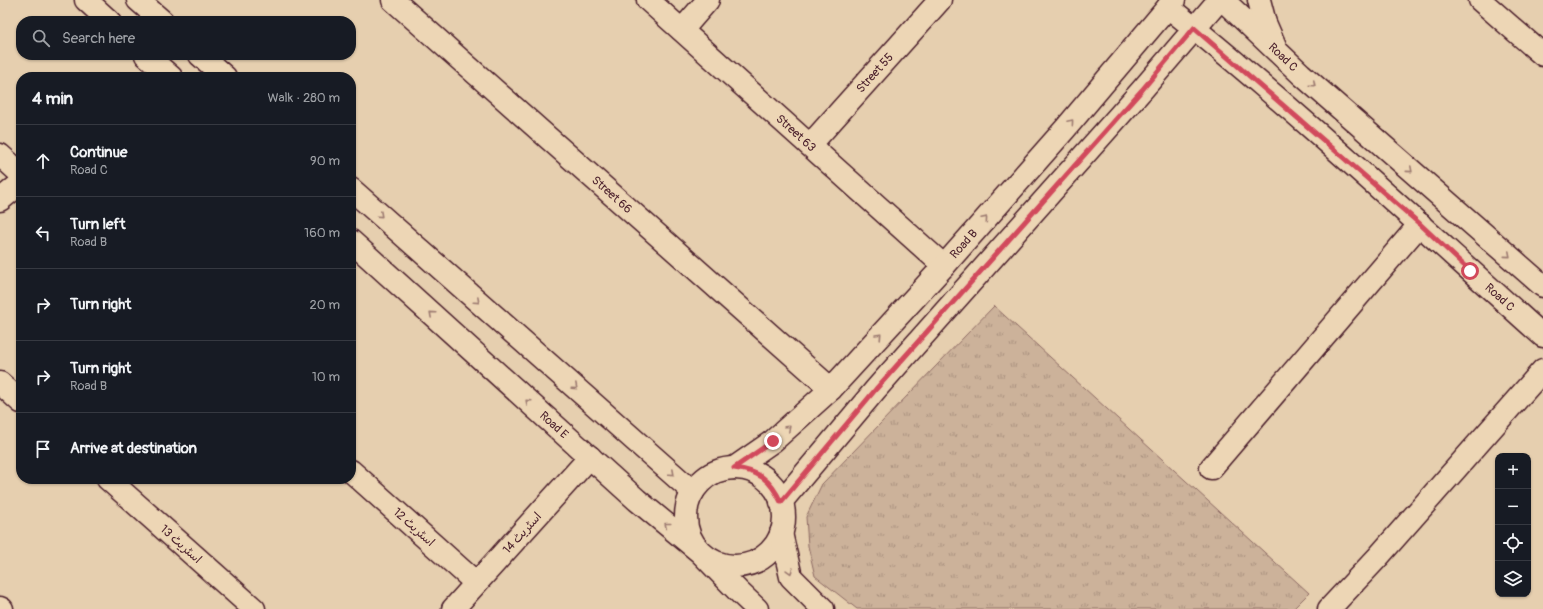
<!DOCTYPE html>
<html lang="en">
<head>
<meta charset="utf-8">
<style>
  body { margin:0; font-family:Pangolin,"Playpen Sans Arabic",sans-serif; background:#242831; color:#f1f3f6 }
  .controls { position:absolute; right:12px; bottom:12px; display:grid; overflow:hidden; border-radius:8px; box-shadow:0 1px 3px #0004 }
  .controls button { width:36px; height:36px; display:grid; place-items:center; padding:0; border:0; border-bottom:1px solid #363941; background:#171b24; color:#f1f3f6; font:20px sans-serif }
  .stop { position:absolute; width:12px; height:12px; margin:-9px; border:3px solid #d1495b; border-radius:50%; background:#fff }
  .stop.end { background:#d1495b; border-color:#fff; box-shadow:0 1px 4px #0008 }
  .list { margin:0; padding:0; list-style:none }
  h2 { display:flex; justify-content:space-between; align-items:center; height:52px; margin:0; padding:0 16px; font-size:17px }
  h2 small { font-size:13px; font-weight:400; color:#9ea1a6 }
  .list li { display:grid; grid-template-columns:26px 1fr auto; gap:12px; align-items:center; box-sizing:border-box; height:72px; padding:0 16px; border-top:1px solid #363941 }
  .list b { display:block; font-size:15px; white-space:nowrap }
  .list p { margin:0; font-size:13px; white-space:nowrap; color:#9ea1a6 }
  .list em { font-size:13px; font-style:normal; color:#9ea1a6 }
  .icon { flex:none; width:22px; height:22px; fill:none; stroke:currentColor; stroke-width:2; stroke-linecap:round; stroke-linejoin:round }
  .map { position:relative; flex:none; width:1543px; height:609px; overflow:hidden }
  .search { position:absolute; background:#171b24; box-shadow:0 1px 3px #0004; left:16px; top:16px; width:340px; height:44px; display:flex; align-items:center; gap:10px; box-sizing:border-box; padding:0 14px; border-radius:16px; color:#9ea1a6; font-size:15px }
  .panel { position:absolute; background:#171b24; box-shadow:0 1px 3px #0004; left:16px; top:72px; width:340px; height:412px; border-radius:16px }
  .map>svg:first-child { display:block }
  .grass { fill:url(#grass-tufts); stroke:#8b6862 }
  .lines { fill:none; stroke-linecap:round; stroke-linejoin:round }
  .minor-casing { stroke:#4a1f2b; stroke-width:25 }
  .minor { stroke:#edd6b5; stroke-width:22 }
  .oneway { stroke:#9c7a70 }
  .route { stroke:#d1495b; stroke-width:5 }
  .labels { text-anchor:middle; stroke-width:3; stroke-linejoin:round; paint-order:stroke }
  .street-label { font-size:12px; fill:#4a1f2b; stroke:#edd6b5 }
</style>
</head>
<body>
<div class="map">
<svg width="1543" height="609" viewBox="0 0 1543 609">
  <defs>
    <pattern id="grass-tufts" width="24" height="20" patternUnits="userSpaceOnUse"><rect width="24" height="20" fill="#ccb29a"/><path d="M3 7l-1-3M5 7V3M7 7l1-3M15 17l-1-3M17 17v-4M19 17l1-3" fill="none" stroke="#a8907e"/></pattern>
  </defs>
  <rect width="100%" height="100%" fill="#e6cfaf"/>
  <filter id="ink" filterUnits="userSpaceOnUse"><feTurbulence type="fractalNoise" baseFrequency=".025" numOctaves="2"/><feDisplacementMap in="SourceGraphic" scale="8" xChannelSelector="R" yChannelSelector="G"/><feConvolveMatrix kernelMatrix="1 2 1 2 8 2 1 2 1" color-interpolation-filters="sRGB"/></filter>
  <g filter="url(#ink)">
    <polygon class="grass" points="994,306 1309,593 1293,609 857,609 815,576 808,546 806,517 822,484"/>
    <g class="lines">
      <defs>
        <g id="minor">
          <polyline points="86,0 109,21"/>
          <polyline points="138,0 162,21"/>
          <path id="s1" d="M393,0L831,389"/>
          <path id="s2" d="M648,0L944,266"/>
          <path id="s3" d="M1223,0L1301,74L1543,286"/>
          <polyline points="1259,0 1265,23 1275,46"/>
          <polyline points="1480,0 1543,55"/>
          <path id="s4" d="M1168,7C1298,111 1419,225 1543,336"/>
          <polyline points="682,30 708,0"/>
          <polyline points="146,55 171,77"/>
          <polyline points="200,55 225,77"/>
          <path id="s5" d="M810,145L940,0"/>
          <polyline points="0,155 21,174"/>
          <polyline points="351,189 693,492"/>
          <polyline points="0,200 21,183"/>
          <path id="s6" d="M351,241L637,500L700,552L738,591L757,609"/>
          <polyline points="0,383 21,402"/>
          <path id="s7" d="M734,468L773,441L831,389L944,266L1065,129L1174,0"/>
          <polyline points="1211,468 1420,224"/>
          <circle cx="735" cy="517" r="49"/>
          <polyline points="351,471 476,583"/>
          <polyline points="108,479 254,609"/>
          <polyline points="781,502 876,389 1142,90 1219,0"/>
          <polyline points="781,533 791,577 823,609"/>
          <polyline points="0,608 2,609"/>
          <polyline points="453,609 590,457"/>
          <polyline points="1329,609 1378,557 1543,370"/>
        </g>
      </defs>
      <use href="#minor" class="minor-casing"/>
      <use href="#minor" class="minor"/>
    </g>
    <defs><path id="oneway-chevron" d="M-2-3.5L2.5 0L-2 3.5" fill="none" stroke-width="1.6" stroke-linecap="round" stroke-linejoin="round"/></defs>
    <g class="oneway">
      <use href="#oneway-chevron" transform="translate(1313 84) rotate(41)"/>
      <use href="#oneway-chevron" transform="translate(1071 122) rotate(-50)"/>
      <use href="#oneway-chevron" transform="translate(1410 170) rotate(41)"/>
      <use href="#oneway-chevron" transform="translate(380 215) rotate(42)"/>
      <use href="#oneway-chevron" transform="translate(985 219) rotate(-49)"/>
      <use href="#oneway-chevron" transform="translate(1508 255) rotate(41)"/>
      <use href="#oneway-chevron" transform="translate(477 301) rotate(42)"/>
      <use href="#oneway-chevron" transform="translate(432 314) rotate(-138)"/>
      <use href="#oneway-chevron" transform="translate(879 336) rotate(-47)"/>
      <use href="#oneway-chevron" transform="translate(575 387) rotate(42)"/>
      <use href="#oneway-chevron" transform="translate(528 402) rotate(-138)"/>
      <use href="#oneway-chevron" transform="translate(788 428) rotate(-42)"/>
      <use href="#oneway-chevron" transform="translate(672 473) rotate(42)"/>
      <use href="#oneway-chevron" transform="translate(667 525) rotate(-141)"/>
      <use href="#oneway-chevron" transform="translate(790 571) rotate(74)"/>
    </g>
  </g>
  <g class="lines" filter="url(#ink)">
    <path class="route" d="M773,441L734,468C759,471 770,479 781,502L876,389L1142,90L1194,28L1420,224L1470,271"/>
  </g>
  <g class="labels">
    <g class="street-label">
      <text dy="4" stroke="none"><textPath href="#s3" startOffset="83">Road C</textPath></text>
      <text dy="4" stroke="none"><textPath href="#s5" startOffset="97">Street 55</textPath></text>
      <text dy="4" stroke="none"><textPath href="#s2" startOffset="199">Street 63</textPath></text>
      <text dy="4" stroke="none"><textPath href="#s1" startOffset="293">Street 66</textPath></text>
      <text dy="4" stroke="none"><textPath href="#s7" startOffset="322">Road B</textPath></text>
      <text dy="4" stroke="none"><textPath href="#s4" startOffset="441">Road C</textPath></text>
      <text dy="4" stroke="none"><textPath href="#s6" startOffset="274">Road E</textPath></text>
      <text transform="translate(414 527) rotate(42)" y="4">اسٹریٹ 12</text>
      <text transform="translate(522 533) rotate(-48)" y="4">اسٹریٹ 14</text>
      <text transform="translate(181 544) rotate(42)" y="4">اسٹریٹ 13</text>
    </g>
  </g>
</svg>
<div class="controls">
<button>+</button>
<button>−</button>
<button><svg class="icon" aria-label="locate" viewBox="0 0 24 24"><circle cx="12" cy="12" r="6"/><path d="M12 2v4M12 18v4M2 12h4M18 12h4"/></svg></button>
<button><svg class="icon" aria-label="layers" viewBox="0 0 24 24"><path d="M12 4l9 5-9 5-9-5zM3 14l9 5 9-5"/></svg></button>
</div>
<div class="stop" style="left:1470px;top:271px"></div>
<div class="stop end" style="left:773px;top:441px"></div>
<div class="search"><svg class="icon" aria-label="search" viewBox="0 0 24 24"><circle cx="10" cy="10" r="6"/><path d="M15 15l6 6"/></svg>Search here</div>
<section class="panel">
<h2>4 min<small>Walk · 280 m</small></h2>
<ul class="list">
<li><svg class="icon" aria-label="ahead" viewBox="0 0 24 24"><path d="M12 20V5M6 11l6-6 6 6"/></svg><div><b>Continue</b><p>Road C</p></div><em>90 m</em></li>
<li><svg class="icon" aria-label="left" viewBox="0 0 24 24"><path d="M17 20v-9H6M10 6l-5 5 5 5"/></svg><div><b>Turn left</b><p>Road B</p></div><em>160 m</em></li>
<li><svg class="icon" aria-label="right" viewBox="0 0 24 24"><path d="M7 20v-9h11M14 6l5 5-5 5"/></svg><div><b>Turn right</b></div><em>20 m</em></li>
<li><svg class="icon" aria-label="right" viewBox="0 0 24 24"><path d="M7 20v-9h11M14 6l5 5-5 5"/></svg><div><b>Turn right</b><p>Road B</p></div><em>10 m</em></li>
<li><svg class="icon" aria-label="arrive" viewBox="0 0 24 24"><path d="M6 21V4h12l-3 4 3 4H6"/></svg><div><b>Arrive at destination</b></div></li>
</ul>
</section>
</div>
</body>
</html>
